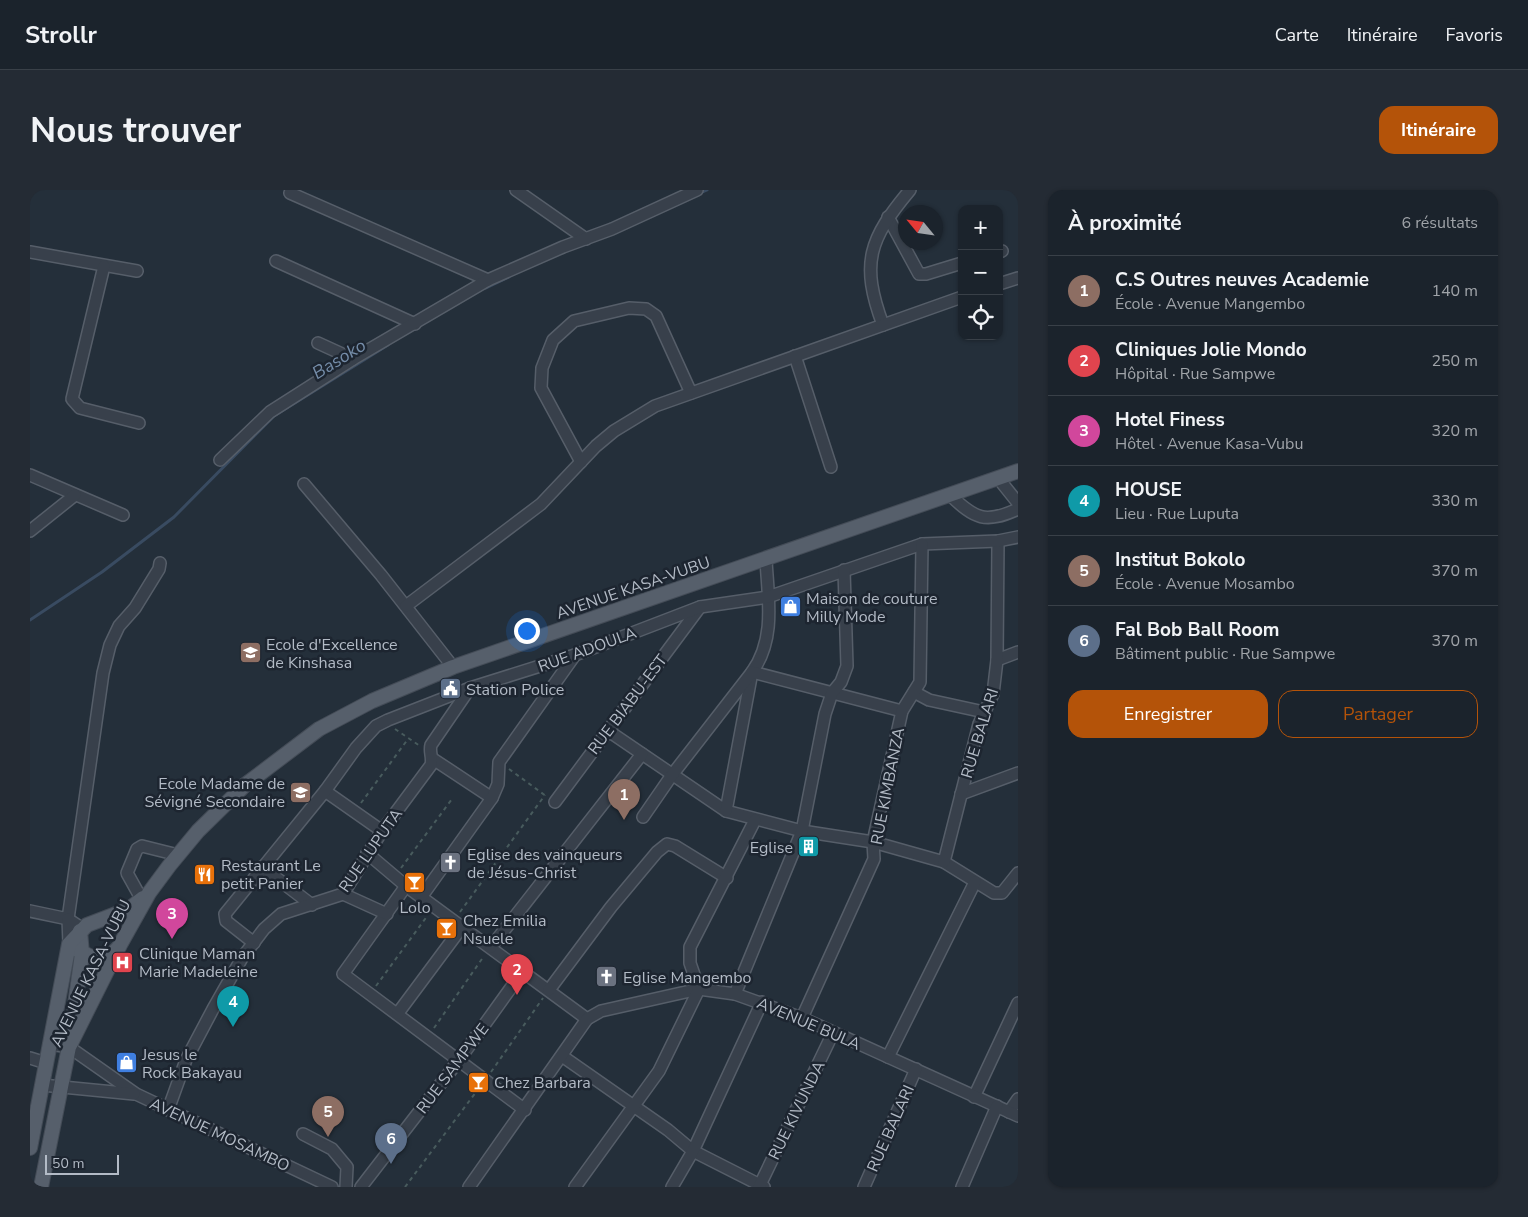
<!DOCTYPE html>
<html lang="fr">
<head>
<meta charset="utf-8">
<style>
  body { margin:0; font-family:"Nunito Sans",sans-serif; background:#242b34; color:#f1f3f6 }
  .controls { position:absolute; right:15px; top:15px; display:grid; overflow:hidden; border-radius:10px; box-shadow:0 1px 4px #0004 }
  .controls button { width:45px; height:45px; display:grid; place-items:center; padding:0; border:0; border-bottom:1px solid #394048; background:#1b232c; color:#f1f3f6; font:25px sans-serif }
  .compass { position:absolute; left:868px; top:15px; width:45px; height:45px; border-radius:50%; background:#1b232c; box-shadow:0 1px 4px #0004; rotate:299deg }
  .scale { position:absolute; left:15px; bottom:12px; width:74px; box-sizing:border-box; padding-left:5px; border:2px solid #b3bbc6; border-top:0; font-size:14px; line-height:18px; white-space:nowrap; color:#b3bbc6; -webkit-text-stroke:4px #1d2530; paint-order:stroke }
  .you { position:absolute; left:496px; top:440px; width:18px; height:18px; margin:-12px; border:4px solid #fff; border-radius:50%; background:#1a73e8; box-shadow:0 0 0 8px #1a73e833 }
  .badge { display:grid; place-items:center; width:32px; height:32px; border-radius:50%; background:#b45309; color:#fff; font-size:16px; font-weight:700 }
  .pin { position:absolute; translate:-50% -41px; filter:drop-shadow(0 1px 2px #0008) }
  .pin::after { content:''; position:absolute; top:26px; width:18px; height:15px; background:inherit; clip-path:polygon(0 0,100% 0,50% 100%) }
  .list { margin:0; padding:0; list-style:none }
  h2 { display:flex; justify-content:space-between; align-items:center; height:65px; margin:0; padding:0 20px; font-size:21px }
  h2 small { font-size:16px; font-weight:400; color:#a0a4a9 }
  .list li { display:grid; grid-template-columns:32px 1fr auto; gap:15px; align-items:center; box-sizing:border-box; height:70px; padding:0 20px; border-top:1px solid #394048 }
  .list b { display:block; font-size:19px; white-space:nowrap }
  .list p { margin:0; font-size:16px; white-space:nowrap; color:#a0a4a9 }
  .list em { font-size:16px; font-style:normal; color:#a0a4a9 }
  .actions { display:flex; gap:10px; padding:15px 20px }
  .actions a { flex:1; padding:11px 0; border:1px solid #b45309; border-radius:15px; text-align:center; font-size:18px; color:#b45309 }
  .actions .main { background:#b45309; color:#fff }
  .icon { flex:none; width:28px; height:28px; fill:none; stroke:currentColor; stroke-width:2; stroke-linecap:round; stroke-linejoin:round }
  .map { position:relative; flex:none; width:988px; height:997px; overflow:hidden; border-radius:15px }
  header { display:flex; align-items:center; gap:30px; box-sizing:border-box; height:70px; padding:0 25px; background:#1b232c; border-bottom:1px solid #394048 }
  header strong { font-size:24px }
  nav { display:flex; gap:28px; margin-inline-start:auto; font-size:18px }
  .intro { display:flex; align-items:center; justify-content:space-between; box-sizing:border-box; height:120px; padding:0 30px }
  h1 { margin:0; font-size:35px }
  .button { padding:12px 22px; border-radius:15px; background:#b45309; color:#fff; font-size:18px; font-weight:700 }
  main { display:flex; gap:30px; padding:0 30px }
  aside { flex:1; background:#1b232c; border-radius:15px; box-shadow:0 1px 4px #0004 }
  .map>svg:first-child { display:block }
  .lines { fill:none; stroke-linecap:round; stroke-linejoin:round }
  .stream { stroke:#394b61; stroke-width:3 }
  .minor-casing { stroke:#565e69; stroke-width:14 }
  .major-casing { stroke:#444c57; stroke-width:16 }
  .path { stroke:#485b5d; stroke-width:2; stroke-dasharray:4 4; stroke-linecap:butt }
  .minor { stroke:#38404b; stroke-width:11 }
  .major { stroke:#565f6b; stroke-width:14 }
  .labels { text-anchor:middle; stroke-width:5; stroke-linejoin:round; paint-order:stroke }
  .street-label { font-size:16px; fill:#b3bbc6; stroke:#1d2530 }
  .poi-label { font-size:16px; fill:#b3bbc6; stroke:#1d2530; text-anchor:start }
  .water-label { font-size:18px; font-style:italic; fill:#758da9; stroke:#1d2530 }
</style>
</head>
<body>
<header>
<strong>Strollr</strong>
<nav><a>Carte</a><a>Itinéraire</a><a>Favoris</a></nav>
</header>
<div class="intro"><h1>Nous trouver</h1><a class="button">Itinéraire</a></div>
<main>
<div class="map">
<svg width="988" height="997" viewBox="0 0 988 997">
  <rect width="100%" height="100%" fill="#242f3a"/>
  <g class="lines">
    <g class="stream">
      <polyline points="668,4 677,0"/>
      <polyline points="456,98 479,87"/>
      <polyline points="0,430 72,382 144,327 244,226 358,155"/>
    </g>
    <defs>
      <g id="minor">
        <polyline points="486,0 556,49"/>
        <polyline points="260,3 458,90"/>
        <polyline points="858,27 889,84 896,84 932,73"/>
        <polyline points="0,62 107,81"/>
        <polyline points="969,62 972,61"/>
        <polyline points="246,71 385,134"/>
        <polyline points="74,76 42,209 50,218 109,233"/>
        <polyline points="969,94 988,88"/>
        <path d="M853,135C830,73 839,49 880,0"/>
        <polyline points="288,153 323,169"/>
        <polyline points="765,166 801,277"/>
        <polyline points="190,270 240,222 323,169 458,90 533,57 582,39 667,0"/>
        <polyline points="551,272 511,198 512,178 523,150 544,131 599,118 616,119 626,126 661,203"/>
        <polyline points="0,285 93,325"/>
        <polyline points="968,288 988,313"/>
        <polyline points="274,294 351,385 423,477"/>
        <path d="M920,305C945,329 955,334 988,319"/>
        <polyline points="0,341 45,305"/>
        <polyline points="376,416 511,314 566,256 584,241 625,216 932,107"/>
        <polyline points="967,470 988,462"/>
        <polyline points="884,502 899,510 954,522"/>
        <polyline points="577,540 696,621 772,641 843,652 914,672 964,703 972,703 988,683"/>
        <polyline points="403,569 462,608"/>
        <polyline points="295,601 352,641"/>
        <polyline points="931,604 988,583"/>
        <polyline points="525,612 670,417"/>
        <path d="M696,621L722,482C746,449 738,408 736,370"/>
        <polyline points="613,627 642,585 722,482 872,521"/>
        <polyline points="337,663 376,696 557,829"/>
        <polyline points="914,672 949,534 963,504 967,470 968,351"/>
        <polyline points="232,677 282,715"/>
        <polyline points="376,696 313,784 495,920"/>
        <polyline points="313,704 357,724"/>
        <polyline points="392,706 462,608 468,594 469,572 545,465"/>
        <polyline points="112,710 97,683 107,659 112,656 148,665"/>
        <polyline points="0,721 38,729 73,483 80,455 89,436 105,418 129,379 130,373"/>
        <polyline points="224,753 196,731 195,724 295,601 326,558 346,536 358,530 440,498 545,465 670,417 738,407 892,354 968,351 988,347"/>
        <polyline points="39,754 38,729 47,735 50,741"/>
        <polyline points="461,757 612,564"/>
        <polyline points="519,800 581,717 627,662 637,654 645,656 697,688"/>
        <polyline points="705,804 772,641 795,524 802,503 811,492 817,476 814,380"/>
        <polyline points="368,823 432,737"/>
        <polyline points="772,828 844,669 843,652 872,521 890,492 892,354"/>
        <polyline points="20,854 39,857 106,904 302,997"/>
        <polyline points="532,866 638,940 663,961 734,997"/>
        <polyline points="858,867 945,692"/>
        <polyline points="0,868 16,873"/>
        <polyline points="12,895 104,904"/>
        <polyline points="944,907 988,813"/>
        <path d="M138,920L156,870L183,819L212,768L234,739L251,724L313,704L352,641L401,575C403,567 399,562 401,555L440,498"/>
        <polyline points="979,922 988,909"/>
        <polyline points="273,944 302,959 317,977 316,997"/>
        <polyline points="331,997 429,870 493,781"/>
        <polyline points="439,997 557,829 571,821 669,799 705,804 772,828 988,926"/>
        <polyline points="545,997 629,881 669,799 660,773 660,757 725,630"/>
        <polyline points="642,997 663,961 732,812"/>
        <polyline points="729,997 803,843"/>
        <polyline points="834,997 886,879"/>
        <polyline points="932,997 967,916"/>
      </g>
      <g id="major">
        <polyline points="46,759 65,769 81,765 88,758"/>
        <polyline points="41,844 52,764 50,741"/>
        <polyline points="0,958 39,754 57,735 99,719 113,708"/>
        <polyline points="11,997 39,857 91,753 119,703 139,676 168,641 215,595 289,539 342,511 423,477 988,281"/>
      </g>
    </defs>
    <use href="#minor" class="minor-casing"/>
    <use href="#major" class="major-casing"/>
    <g class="path">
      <polyline points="365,539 390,556"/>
      <polyline points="479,579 516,606"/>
      <polyline points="331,613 378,549"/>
      <polyline points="371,678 422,609"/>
      <polyline points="430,722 515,605"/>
      <polyline points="346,796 398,725"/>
      <polyline points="404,838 454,766"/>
      <polyline points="461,882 513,808"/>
      <polyline points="375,997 449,898"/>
    </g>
    <use href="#minor" class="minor"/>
    <use href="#major" class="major"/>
  </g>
  <defs>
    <symbol id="shop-square" viewBox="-11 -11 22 22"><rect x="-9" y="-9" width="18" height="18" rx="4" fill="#3f7fe0" stroke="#1d2530"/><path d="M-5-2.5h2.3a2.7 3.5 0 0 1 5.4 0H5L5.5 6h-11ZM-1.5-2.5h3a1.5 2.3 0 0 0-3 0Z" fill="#fff"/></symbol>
    <symbol id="school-square" viewBox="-11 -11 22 22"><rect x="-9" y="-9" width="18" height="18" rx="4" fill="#8d6e63" stroke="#1d2530"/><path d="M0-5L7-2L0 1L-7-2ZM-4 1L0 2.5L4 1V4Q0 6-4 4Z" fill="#fff"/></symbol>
    <symbol id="civic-square" viewBox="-11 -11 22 22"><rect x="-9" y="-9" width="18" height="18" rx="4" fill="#5c6f8a" stroke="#1d2530"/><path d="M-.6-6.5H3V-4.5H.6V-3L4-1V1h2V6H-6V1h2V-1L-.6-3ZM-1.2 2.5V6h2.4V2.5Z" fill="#fff"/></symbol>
    <symbol id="building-square" viewBox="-11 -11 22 22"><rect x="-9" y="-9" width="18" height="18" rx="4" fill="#0f9aa8" stroke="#1d2530"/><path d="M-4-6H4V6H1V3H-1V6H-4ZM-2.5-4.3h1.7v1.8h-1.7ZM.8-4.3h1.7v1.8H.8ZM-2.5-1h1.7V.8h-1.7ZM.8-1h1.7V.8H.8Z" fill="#fff"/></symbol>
    <symbol id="church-square" viewBox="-11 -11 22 22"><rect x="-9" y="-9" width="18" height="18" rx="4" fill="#6b7280" stroke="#1d2530"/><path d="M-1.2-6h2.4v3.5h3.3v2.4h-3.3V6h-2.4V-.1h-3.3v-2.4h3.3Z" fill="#fff"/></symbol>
    <symbol id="restaurant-square" viewBox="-11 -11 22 22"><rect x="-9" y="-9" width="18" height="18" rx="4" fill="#e8710a" stroke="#1d2530"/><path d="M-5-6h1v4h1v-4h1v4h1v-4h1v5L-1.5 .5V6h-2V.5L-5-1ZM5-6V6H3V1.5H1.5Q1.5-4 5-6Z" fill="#fff"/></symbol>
    <symbol id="bar-square" viewBox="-11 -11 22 22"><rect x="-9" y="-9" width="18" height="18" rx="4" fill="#e8710a" stroke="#1d2530"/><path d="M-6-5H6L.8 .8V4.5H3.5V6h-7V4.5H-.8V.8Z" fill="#fff"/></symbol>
    <symbol id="hospital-square" viewBox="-11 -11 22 22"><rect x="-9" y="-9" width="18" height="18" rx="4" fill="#e0444e" stroke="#1d2530"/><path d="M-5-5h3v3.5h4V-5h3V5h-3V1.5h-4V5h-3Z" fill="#fff"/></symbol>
  </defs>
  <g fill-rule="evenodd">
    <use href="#shop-square" x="748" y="404" width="25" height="25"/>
    <use href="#school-square" x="208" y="450" width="25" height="25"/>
    <use href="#civic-square" x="408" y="486" width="25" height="25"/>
    <use href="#school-square" x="258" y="590" width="25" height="25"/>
    <use href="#building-square" x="766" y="644" width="25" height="25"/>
    <use href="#church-square" x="408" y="660" width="25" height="25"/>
    <use href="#restaurant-square" x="162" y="672" width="25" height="25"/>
    <use href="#bar-square" x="372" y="680" width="25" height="25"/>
    <use href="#bar-square" x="404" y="726" width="25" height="25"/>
    <use href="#hospital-square" x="80" y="760" width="25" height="25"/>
    <use href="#church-square" x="564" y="774" width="25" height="25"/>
    <use href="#shop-square" x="84" y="860" width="25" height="25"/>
    <use href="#bar-square" x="436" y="880" width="25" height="25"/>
  </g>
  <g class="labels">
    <g class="street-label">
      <text transform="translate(603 397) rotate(-19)" y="6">AVENUE KASA-VUBU</text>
      <text transform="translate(557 459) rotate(-20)" y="6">RUE ADOULA</text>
      <text transform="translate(597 514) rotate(-53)" y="6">RUE BIABU-EST</text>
      <text transform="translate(949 543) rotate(-73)" y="6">RUE BALARI</text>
      <text transform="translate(857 596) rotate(-79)" y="6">RUE KIMBANZA</text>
      <text transform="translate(340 660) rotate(-55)" y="6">RUE LUPUTA</text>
      <text transform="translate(60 783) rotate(-64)" y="6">AVENUE KASA-VUBU</text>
      <text transform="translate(779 833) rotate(23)" y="6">AVENUE BULA</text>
      <text transform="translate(422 878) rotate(-53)" y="6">RUE SAMPWE</text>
      <text transform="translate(766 920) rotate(-64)" y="6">RUE KIVUNDA</text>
      <text transform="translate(860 938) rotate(-66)" y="6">RUE BALARI</text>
      <text transform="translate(190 944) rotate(25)" y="6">AVENUE MOSAMBO</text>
    </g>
    <g class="poi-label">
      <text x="776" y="414">Maison de couture<tspan x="776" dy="18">Milly Mode</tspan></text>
      <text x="236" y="460">Ecole d'Excellence<tspan x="236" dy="18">de Kinshasa</tspan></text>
      <text x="436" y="505">Station Police</text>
      <text x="255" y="599" text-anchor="end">Ecole Madame de<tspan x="255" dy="18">Sévigné Secondaire</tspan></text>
      <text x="763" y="663" text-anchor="end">Eglise</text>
      <text x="437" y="670">Eglise des vainqueurs<tspan x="437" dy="18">de Jésus-Christ</tspan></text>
      <text x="191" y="681">Restaurant Le<tspan x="191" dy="18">petit Panier</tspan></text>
      <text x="385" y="723" text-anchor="middle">Lolo</text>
      <text x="433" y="736">Chez Emilia<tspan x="433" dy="18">Nsuele</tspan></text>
      <text x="109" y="769">Clinique Maman<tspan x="109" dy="18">Marie Madeleine</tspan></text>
      <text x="593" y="793">Eglise Mangembo</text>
      <text x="112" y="870">Jesus le<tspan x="112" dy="18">Rock Bakayau</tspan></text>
      <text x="464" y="898">Chez Barbara</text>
    </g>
    <g class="water-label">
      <text transform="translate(309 169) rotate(-32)" y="6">Basoko</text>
    </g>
  </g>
</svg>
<div class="controls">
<button>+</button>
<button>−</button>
<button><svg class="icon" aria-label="locate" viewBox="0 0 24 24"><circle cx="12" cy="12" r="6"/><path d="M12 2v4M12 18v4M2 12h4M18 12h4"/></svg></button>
</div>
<svg class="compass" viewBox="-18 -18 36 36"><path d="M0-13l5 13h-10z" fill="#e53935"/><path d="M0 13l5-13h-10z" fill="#a0a4a9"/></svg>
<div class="scale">50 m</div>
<div class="you"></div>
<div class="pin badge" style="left:594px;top:630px;background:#8d6e63">1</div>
<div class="pin badge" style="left:487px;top:805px;background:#e0444e">2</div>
<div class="pin badge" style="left:142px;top:749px;background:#d1479c">3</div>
<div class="pin badge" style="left:203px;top:837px;background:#0f9aa8">4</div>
<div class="pin badge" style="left:298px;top:947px;background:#8d6e63">5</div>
<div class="pin badge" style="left:361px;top:974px;background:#5c6f8a">6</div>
</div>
<aside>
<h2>À proximité<small>6 résultats</small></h2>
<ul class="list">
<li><span class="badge" style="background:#8d6e63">1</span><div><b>C.S Outres neuves Academie</b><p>École · Avenue Mangembo</p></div><em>140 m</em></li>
<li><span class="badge" style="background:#e0444e">2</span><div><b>Cliniques Jolie Mondo</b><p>Hôpital · Rue Sampwe</p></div><em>250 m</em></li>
<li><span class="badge" style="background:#d1479c">3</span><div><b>Hotel Finess</b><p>Hôtel · Avenue Kasa-Vubu</p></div><em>320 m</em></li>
<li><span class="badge" style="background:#0f9aa8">4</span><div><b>HOUSE</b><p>Lieu · Rue Luputa</p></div><em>330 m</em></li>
<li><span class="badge" style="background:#8d6e63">5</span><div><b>Institut Bokolo</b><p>École · Avenue Mosambo</p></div><em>370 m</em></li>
<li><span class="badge" style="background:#5c6f8a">6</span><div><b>Fal Bob Ball Room</b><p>Bâtiment public · Rue Sampwe</p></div><em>370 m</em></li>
</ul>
<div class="actions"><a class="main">Enregistrer</a><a>Partager</a></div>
</aside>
</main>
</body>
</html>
